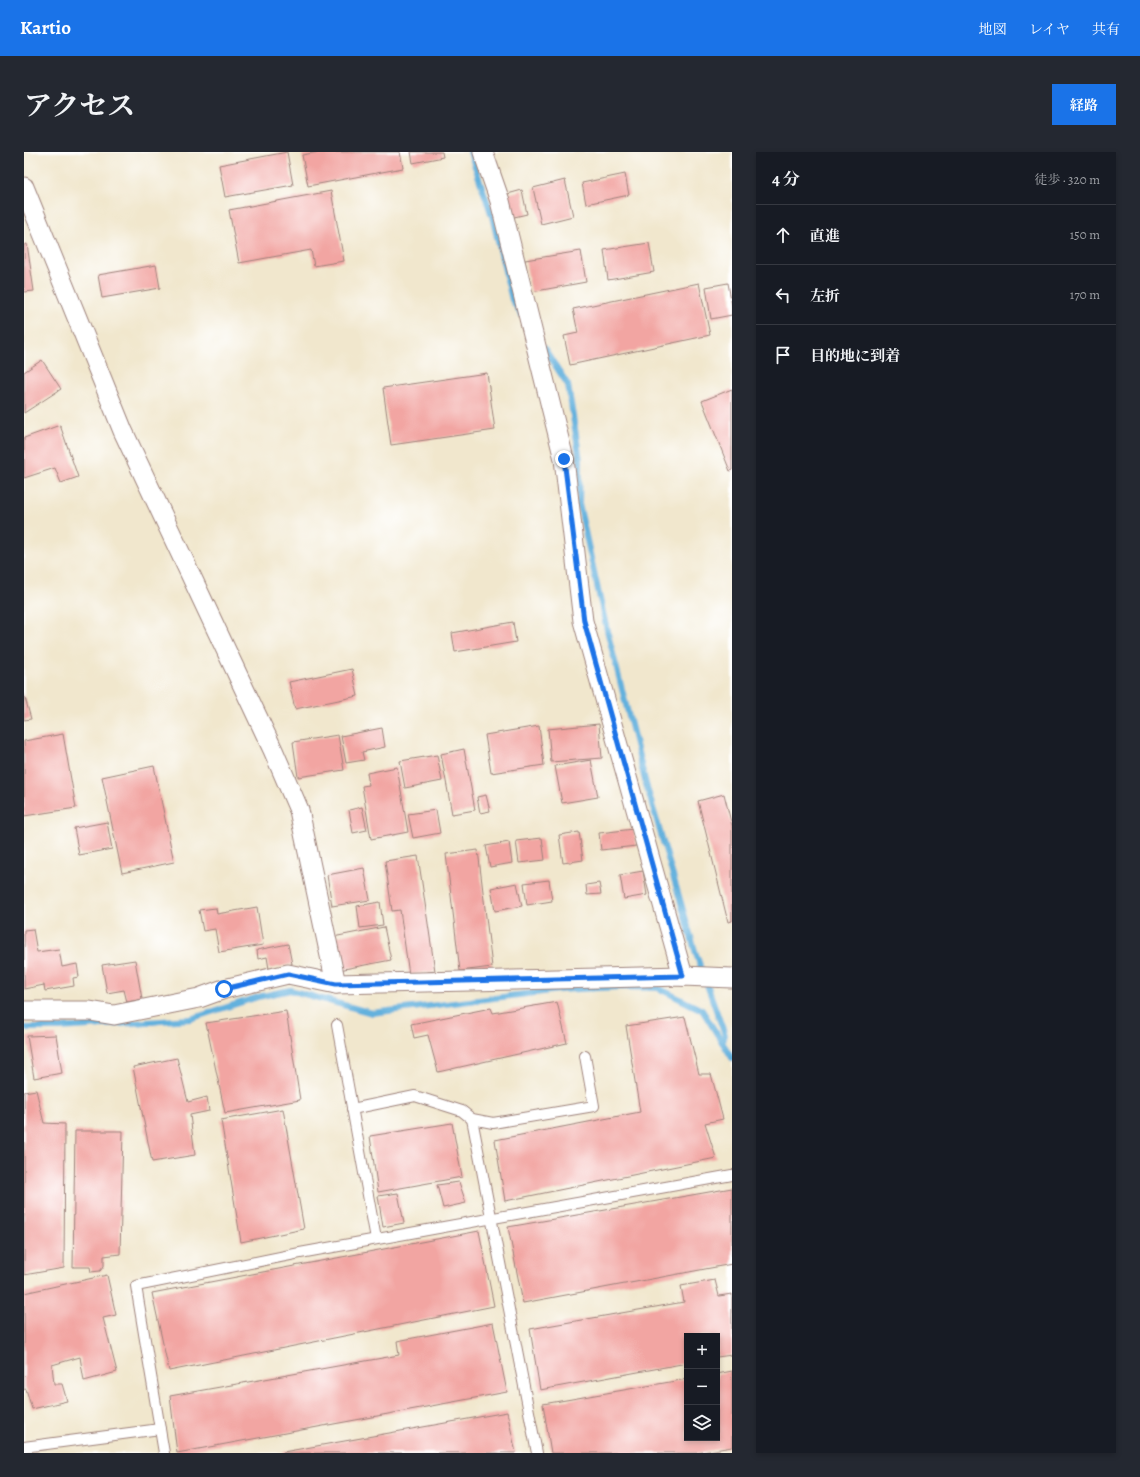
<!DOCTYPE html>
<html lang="ja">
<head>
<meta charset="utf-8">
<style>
  body { margin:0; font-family:Alegreya,"Noto Serif JP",serif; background:#242831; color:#f1f3f6 }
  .controls { position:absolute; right:12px; bottom:12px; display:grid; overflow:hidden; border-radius:0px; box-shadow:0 2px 6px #0003 }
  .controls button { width:36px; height:36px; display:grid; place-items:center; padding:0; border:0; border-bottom:1px solid #363941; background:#171b24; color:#f1f3f6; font:20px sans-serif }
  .stop { position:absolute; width:12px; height:12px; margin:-9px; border:3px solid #1a73e8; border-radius:50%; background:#fff }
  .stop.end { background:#1a73e8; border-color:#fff; box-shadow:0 1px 4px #0008 }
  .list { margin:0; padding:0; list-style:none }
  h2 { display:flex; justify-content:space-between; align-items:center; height:52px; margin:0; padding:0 16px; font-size:17px }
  h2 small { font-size:13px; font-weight:400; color:#9ea1a6 }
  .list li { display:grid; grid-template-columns:26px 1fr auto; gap:12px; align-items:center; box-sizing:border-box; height:60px; padding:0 16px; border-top:1px solid #363941 }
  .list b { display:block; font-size:15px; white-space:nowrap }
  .list em { font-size:13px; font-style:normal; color:#9ea1a6 }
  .icon { flex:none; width:22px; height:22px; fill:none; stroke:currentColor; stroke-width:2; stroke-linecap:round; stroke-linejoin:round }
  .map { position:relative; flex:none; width:708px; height:1301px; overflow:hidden; border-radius:0px }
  header { display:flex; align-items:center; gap:24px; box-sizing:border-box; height:56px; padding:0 20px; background:#1a73e8; color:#fff }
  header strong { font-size:19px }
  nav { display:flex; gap:22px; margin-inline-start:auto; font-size:14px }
  .intro { display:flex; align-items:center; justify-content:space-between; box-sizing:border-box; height:96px; padding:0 24px }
  h1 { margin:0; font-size:28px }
  .button { padding:10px 18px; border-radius:0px; background:#1a73e8; color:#fff; font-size:14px; font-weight:700 }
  main { display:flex; gap:24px; padding:0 24px }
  aside { flex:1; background:#171b24; border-radius:0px; box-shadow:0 2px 6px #0003 }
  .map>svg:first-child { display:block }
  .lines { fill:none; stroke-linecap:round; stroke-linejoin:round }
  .stream { stroke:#64b1dd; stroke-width:6 }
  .building { fill:#f2a5a2 }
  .service-casing { stroke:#9e837c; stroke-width:12 }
  .minor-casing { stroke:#9e837c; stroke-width:21 }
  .service { stroke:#fff; stroke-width:10 }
  .minor { stroke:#fff; stroke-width:19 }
  .route { stroke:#1a73e8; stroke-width:5 }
</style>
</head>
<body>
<header>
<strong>Kartio</strong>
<nav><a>地図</a><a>レイヤ</a><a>共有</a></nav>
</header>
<div class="intro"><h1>アクセス</h1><a class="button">経路</a></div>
<main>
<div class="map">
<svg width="708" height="1301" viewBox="0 0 708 1301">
  <rect width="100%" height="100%" fill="#fff"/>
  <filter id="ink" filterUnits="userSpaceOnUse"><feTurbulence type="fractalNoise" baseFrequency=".025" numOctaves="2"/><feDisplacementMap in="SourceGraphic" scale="8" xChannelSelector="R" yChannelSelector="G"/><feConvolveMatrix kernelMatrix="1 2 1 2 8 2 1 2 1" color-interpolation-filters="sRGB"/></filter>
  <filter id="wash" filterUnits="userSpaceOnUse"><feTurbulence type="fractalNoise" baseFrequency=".012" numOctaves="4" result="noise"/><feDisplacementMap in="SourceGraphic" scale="16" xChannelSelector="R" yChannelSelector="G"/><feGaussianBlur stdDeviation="0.9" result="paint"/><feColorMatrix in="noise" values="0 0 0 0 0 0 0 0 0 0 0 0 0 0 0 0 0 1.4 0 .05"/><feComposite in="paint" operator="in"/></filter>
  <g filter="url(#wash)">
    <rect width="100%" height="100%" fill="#f1e7cd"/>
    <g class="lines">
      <g class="stream">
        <polyline points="446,0 468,64 488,148 497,162"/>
        <polyline points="520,196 544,233 556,308 555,352 582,474 622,632 672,802 701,883 698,890"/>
        <polyline points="0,876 36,876 166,867 234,845 266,838 348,861 535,838 596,835 634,836 678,858 708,906"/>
      </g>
    </g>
    <g id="blocks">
      <g class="building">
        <polygon points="263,0 269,33 201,45 195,13"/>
        <polygon points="295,0 376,0 379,16 284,34 278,3"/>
        <polygon points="387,0 418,0 419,5 389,11"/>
        <polygon points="601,22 605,43 562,52 558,31"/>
        <polygon points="541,28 549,64 517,72 509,36"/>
        <polygon points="498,38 503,62 486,66 480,43"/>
        <polygon points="307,39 320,109 290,114 287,98 215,111 205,58"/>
        <polygon points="625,91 630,120 584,128 580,98"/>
        <polygon points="3,92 10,139 0,140 0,93"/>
        <polygon points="557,99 562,130 507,140 501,108"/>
        <polygon points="132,113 136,136 78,146 74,123"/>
        <polygon points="675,131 686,183 546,213 540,184 554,181 549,157"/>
        <polygon points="704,131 708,154 708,163 687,167 682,135"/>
        <polygon points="18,208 37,237 0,261 0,220"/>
        <polygon points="463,221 471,278 367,293 359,236"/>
        <polygon points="708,237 708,318 706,319 678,249"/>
        <polygon points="36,273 54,325 37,331 31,316 0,326 0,286"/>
        <polygon points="489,470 492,490 431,500 428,481"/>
        <polygon points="328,517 334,544 271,557 265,530"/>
        <polygon points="0,542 7,567 0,568"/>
        <polygon points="575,572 578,606 527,610 524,577"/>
        <polygon points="515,574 520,613 467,621 461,583"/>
        <polygon points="358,576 361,595 338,600 340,608 322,611 317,584"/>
        <polygon points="39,582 52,656 0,664 0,589"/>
        <polygon points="314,583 320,618 274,625 269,590"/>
        <polygon points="440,597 451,658 428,662 417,602"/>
        <polygon points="413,603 418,629 381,636 376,609"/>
        <polygon points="567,608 574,645 538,651 531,614"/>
        <polygon points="130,614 150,710 98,721 78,625"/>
        <polygon points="373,615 384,680 347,687 338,634 345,633 343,621"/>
        <polygon points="700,642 708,674 708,769 704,770 674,649"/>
        <polygon points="462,643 466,659 456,661 453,645"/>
        <polygon points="338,655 343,678 329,681 325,658"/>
        <polygon points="412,658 416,681 389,686 384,662"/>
        <polygon points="83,670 88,697 55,703 50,676"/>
        <polygon points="610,677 612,694 577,698 575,681"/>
        <polygon points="555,680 559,708 539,711 535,683"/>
        <polygon points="518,686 521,708 495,711 492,689"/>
        <polygon points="485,690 488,711 466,715 462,694"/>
        <polygon points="454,698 468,815 436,819 422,702"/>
        <polygon points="394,704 411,819 385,823 376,758 368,759 361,709"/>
        <polygon points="340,716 346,748 308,754 303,723"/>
        <polygon points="619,719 623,743 600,747 596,723"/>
        <polygon points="525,728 528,749 503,753 500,731"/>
        <polygon points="493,731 498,754 471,759 467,736"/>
        <polygon points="575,731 577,742 563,743 562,733"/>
        <polygon points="356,750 359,773 336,776 333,754"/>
        <polygon points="233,755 239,793 195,800 191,777 179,779 175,758 192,756 193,762"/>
        <polygon points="360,775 367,808 315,818 309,785"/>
        <polygon points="9,777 13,800 35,797 38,815 53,812 55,825 49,826 50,834 21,839 20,833 0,837 0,778"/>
        <polygon points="264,792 268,812 245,817 243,805 234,807 233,798"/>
        <polygon points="111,808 118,847 103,850 100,838 83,841 78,813"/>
        <polygon points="533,850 543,891 414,920 404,883 390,886 387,872 467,856 469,861"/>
        <polygon points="262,859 276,948 201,961 182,871"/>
        <polygon points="661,865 675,922 687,922 699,967 681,971 692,1006 481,1049 471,988 616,960 602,874"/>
        <polygon points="32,883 38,921 10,926 3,884"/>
        <polygon points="153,906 164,950 183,945 185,959 166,963 171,1003 128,1010 109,915"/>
        <polygon points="12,938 20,971 41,972 40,1116 0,1123 0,940"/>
        <polygon points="259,957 280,1077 217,1090 197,968"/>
        <polygon points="428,971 438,1025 354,1040 346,984"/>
        <polygon points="51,979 99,979 96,1102 80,1104 80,1114 76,1119 67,1120 66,1115 49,1115"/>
        <polygon points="435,1030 442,1051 419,1056 413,1033"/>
        <polygon points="708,1036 708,1112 499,1151 484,1075"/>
        <polygon points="374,1041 380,1071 359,1075 354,1044"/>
        <polygon points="455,1079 470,1154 145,1219 128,1141"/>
        <polygon points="83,1123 92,1163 79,1166 93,1220 60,1229 56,1205 28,1213 30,1232 38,1232 43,1249 8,1257 2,1237 0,1238 0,1141"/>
        <polygon points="691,1128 695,1144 708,1142 708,1203 693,1205 693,1184 663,1184 663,1211 516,1238 506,1177 660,1150 657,1134"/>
        <polygon points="469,1171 483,1240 153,1301 146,1244 375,1203 373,1189"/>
        <polygon points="708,1219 708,1295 672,1301 527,1301 519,1252 663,1227 663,1286 693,1286 693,1222"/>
        <polygon points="483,1260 492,1301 259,1301 259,1300"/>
      </g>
    </g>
  </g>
  <g filter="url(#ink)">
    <use href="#blocks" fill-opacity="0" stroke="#9e837c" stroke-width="1"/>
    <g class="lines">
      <defs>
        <g id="service">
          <polyline points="313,873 352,1087"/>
          <polyline points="328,957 391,944 438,959 448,967 469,971 570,954 561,904"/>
          <polyline points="448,967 513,1301"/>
          <polyline points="0,1295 136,1277"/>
          <polyline points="140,1301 112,1134 276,1101 708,1023"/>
        </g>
        <g id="minor">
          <polyline points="459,0 476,49 540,307 559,469 659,824"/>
          <polyline points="0,35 99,279 249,598 275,658 312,832"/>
          <polyline points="0,859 66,859 90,863 175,846 200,837 264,822 312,832 659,824 708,826"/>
        </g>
      </defs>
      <use href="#service" class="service-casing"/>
      <use href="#minor" class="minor-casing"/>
      <use href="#service" class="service"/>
      <use href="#minor" class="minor"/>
    </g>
  </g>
  <g class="lines" filter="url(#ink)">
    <polyline class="route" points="200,837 264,822 312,832 659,824 560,469 540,307"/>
  </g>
</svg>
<div class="controls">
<button>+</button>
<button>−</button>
<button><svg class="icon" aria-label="layers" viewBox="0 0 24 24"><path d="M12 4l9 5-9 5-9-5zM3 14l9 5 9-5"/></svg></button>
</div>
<div class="stop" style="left:200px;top:837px"></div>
<div class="stop end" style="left:540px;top:307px"></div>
</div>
<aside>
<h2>4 分<small>徒歩 · 320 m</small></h2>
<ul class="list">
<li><svg class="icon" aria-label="ahead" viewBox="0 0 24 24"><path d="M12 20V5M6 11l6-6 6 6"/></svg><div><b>直進</b></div><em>150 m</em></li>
<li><svg class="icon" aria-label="left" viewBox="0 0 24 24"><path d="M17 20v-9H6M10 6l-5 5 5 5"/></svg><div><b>左折</b></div><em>170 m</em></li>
<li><svg class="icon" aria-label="arrive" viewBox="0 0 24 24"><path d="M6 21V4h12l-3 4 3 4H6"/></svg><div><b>目的地に到着</b></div></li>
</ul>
</aside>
</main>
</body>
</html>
